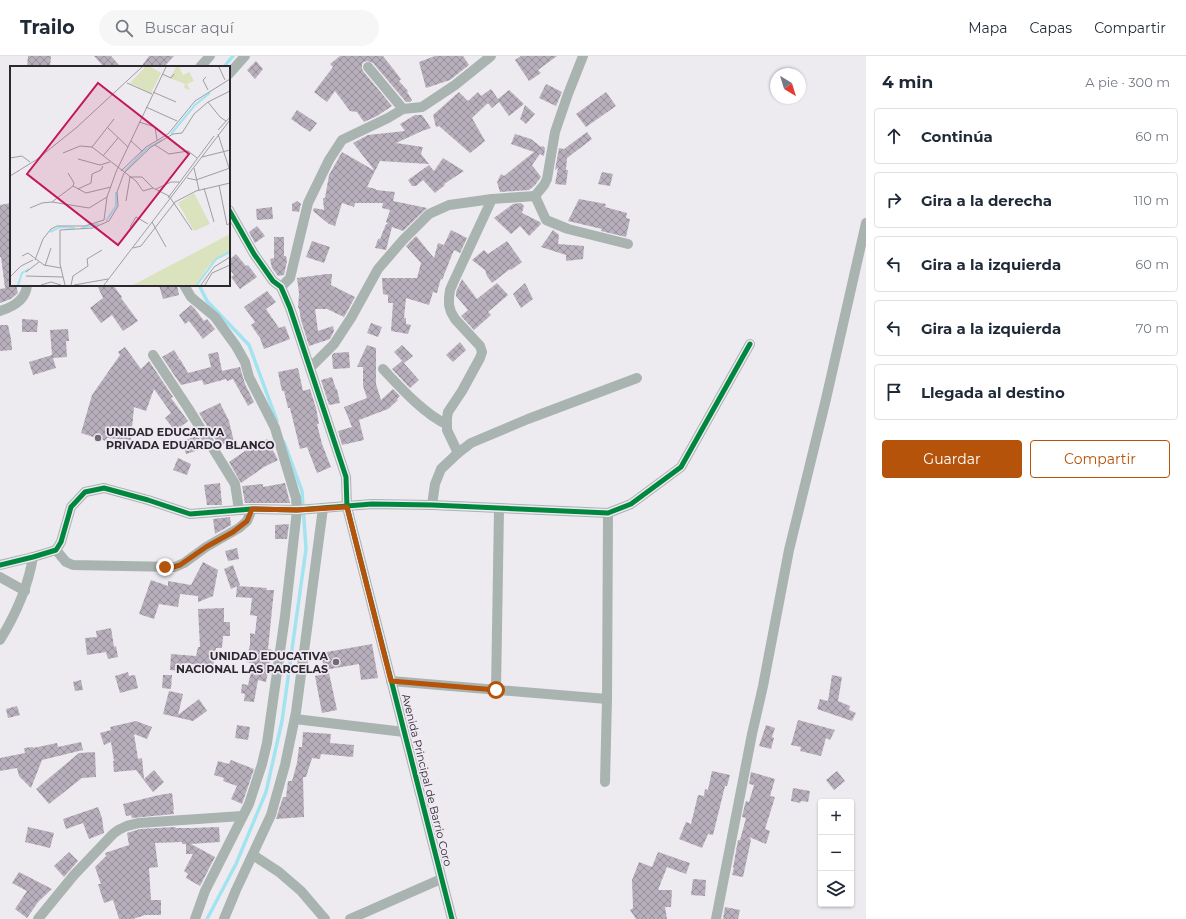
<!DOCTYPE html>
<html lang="es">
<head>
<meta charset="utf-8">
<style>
  body { margin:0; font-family:Montserrat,sans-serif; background:#f6f6f7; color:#1f2937 }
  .controls { position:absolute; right:12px; bottom:12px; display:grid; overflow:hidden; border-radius:4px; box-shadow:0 1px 3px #0004 }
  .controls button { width:36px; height:36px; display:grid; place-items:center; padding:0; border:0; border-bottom:1px solid #e0e1e3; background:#fff; color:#1f2937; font:20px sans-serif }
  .compass { position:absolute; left:770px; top:12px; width:36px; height:36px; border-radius:50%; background:#fff; box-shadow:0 1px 3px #0004; rotate:142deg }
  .stop { position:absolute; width:12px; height:12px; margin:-9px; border:3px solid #b45309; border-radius:50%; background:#fff }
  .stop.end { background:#b45309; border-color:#fff; box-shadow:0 1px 4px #0008 }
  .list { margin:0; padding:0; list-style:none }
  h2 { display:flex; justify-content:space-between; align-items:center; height:52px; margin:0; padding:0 16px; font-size:17px }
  h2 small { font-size:13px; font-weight:400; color:#747a83 }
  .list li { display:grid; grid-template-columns:26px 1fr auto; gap:12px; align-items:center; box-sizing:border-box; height:56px; margin:0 8px 8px; padding:0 8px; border:1px solid #e0e1e3; border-radius:4px }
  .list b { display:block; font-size:15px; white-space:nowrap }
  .list em { font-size:13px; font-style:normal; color:#747a83 }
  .actions { display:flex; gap:8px; padding:12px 16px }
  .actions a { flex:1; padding:9px 0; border:1px solid #b45309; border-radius:4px; text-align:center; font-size:14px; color:#b45309 }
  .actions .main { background:#b45309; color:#fff }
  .icon { flex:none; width:22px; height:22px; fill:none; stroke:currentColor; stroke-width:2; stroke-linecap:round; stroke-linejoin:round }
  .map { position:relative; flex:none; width:866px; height:863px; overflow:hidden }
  header { display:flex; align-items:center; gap:24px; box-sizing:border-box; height:56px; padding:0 20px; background:#fff; border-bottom:1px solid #e0e1e3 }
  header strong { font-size:19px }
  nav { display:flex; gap:22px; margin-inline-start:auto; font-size:14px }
  .search { width:280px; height:36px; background:#f6f6f7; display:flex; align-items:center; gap:10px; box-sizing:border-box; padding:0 14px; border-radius:22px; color:#747a83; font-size:15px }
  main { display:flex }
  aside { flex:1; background:#fff }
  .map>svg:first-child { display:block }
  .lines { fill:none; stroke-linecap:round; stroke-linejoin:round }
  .stream { stroke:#a2e3f0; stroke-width:3.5 }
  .building { fill:url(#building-cross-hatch) }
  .minor { stroke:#a9b4b0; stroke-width:10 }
  .cycleway-casing { stroke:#efe8f3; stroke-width:8 }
  .cycleway { stroke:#00873e; stroke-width:5 }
  .route { stroke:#b45309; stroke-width:5 }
  .poi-dot { fill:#706d72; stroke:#efe8f3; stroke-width:1.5 }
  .labels { text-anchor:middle; stroke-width:3.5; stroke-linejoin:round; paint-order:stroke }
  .poi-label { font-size:11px; font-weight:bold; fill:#2c292e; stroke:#efe8f3; text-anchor:start }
  .street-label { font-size:11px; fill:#2c292e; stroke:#efe8f3 }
  .inset-river { fill:none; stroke:#a2e3f0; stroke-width:2 }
  .inset-road { fill:none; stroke:#a09da2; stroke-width:1 }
  .view { fill:#c2185b; fill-opacity:0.15; stroke:#c2185b; stroke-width:2 }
  .inset-edge { fill:none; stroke:#2c292e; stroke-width:2 }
</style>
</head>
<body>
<header>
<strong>Trailo</strong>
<div class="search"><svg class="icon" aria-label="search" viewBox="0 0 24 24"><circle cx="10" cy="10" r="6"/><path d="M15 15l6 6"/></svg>Buscar aquí</div>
<nav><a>Mapa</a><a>Capas</a><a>Compartir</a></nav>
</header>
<main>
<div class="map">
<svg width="866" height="863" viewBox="0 0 866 863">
  <defs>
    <pattern id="building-cross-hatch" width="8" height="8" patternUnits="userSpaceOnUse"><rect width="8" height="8" fill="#b8afbc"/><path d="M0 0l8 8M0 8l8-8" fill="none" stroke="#968e99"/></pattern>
  </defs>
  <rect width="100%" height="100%" fill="#eeebf0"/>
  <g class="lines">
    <g class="stream">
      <polyline points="224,11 233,0"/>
      <polyline points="199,229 207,245 249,289 277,365"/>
      <polyline points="207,863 236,808 266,736 282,665 306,493 302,435 284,386"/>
    </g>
  </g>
  <g class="building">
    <polygon points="28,0 51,0 50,11 27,11"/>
    <polygon points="94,0 111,0 121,11 104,11"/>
    <polygon points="149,0 174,0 164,11 141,11"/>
    <polygon points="340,0 383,0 401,23 399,25 408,35 407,36 412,44 410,46 406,46 373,7 367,5 364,6 362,8 362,12 363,15 392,50 377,60 364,66 357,56 350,55 335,35 327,46 314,36 333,11 330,8"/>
    <polygon points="435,0 463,0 469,9 450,24 426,32 419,6"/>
    <polygon points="521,0 557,0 538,14 541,17 529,25 515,4"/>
    <polygon points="256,5 263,13 255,23 247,14"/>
    <polygon points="546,28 562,36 556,50 539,42"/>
    <polygon points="491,33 498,43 509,34 524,48 509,60 499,46 492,52 488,47 472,62 485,85 470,97 439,70 436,71 433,59 459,36 468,45 478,36 481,40"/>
    <polygon points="606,36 616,50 586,71 576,58"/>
    <polygon points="525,49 535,58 526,68 520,63"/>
    <polygon points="297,54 317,67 310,76 291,63"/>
    <polygon points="415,59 422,59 431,72 422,75 396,87 423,91 421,98 429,108 380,105 367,131 376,133 376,134 395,136 393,145 427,152 403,175 392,171 386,194 375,192 378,183 380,183 386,168 388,168 386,166 390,154 382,152 383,147 355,147 354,151 342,147 335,170 329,168 313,155 314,152 324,154 323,142 325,142 329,119 342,96 375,115 353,87 368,79 405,75 400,68"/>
    <polygon points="587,76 592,83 567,102 566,114 568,114 566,129 555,128 558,112 555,114 559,92 564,93"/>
    <polygon points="515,78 531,83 541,91 543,90 545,92 544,100 540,98 532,109 541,121 535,129 529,134 500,136 497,126 501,118 504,120 534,96 511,88"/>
    <polygon points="443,102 464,115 444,128 445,129 435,137 423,124 416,130 412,130 408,124 429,109 434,115"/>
    <polygon points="602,116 613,118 610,130 598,128"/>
    <polygon points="579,143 606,148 605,151 627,157 626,162 630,163 626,181 601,175 602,173 568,165"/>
    <polygon points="297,145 301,148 299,156 292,155 292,148"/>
    <polygon points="11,147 11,229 16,229 18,237 11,243 0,247 0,233 5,232 1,201 0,201 0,149"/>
    <polygon points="521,147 524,150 522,157 540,166 541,168 529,180 520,170 511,178 494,162 513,148"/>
    <polygon points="272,151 273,163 257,164 256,153"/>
    <polygon points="257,170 265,180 255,187 249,176"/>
    <polygon points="451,174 467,182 460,197 454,194 442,224 441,222 437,237 433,236 429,249 406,242 404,262 406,262 406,268 411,269 408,278 391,275 393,247 388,247 388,239 383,238 382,222 417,222 421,207 406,190 416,180 434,202 438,187 444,189"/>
    <polygon points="553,174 559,179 558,188 584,190 583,203 566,205 566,199 541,191"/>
    <polygon points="274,181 284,181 284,200 286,200 287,205 284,219 278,220 272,212 270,203 274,202"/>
    <polygon points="312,185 330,191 324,207 306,201"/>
    <polygon points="507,185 522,206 511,214 510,213 492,227 487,220 485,214 472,204 484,194 488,198"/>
    <polygon points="236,198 246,210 248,209 257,221 240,233 231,221 234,219 229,213 229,204"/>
    <polygon points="327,218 332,218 331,229 355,241 344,261 327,253 315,253 318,275 333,270 334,275 330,283 309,290 301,264 299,252 298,252 299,237 297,222"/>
    <polygon points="462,223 477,243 497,227 508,239 488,256 491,259 474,274 461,260 468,254 456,240 456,236"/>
    <polygon points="525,227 533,243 521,252 513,238"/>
    <polygon points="97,229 113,229 122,241 121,242 138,265 123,275 112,259 101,267 90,252 103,242"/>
    <polygon points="159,229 177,229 179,239 163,243"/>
    <polygon points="267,235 276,246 266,253 279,272 285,270 290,283 264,293 260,282 251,269 255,266 244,251"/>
    <polygon points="191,249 195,253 204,265 207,263 215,273 203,283 189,265 185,268 179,259"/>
    <polygon points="22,263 38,264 37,276 22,276"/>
    <polygon points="371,267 382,271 378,281 367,277"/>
    <polygon points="0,269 8,269 11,283 12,294 0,295"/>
    <polygon points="68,273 69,285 66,285 67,301 53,302 56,312 33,319 29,306 52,299 50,274"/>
    <polygon points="460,286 466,294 453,306 446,299"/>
    <polygon points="367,289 376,292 376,328 381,344 393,333 400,340 397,343 398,344 388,353 359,364 364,384 342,389 338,375 352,371 344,351 367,342 363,330 363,311 357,311"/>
    <polygon points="402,289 413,300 404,307 394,296"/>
    <polygon points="125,291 141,313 149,305 173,341 171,342 188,365 175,375 165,362 171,357 154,333 146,355 134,351 131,384 107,382 106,385 81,377 92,339 120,299 118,296"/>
    <polygon points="174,294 179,302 176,304 180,303 188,317 211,311 208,298 218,296 222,315 240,311 245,328 254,346 248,350 247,348 233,323 227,325 226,323 204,329 202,324 181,329 162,301"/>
    <polygon points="349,296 350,312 333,313 332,299 334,297"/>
    <polygon points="402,305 419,324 410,332 392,313"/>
    <polygon points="298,312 303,335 310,333 316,352 319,368 317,368 322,388 331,411 317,417 307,391 300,393 290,352 288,352 284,335 282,335 278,316"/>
    <polygon points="332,321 336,333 337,333 340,347 329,349 321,324"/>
    <polygon points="220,347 229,365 234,386 219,389 199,357"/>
    <polygon points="198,380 205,392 186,398 182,385"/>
    <polygon points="267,383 278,404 264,411 241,427 229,406 245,395"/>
    <polygon points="178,402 191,408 187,419 173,414"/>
    <polygon points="220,427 222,449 207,449 204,429"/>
    <polygon points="285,427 290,447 245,447 242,430 263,428 263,431"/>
    <polygon points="230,461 231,469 215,478 213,463"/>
    <polygon points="289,468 287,483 275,483 275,469"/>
    <polygon points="237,492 239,503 228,505 225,495"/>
    <polygon points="203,506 218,514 213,540 198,546 198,540 180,538 178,551 159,548 154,563 139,558 151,524 168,530 168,525 191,529"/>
    <polygon points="233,509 240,529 231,533 224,513"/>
    <polygon points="237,530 267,532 266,534 274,534 268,593 272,594 266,626 258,624 254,646 244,645 245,638 241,637 242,628 248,629 253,607 246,606 250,589 250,577 255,578 257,560 250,559 252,542 236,541"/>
    <polygon points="224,552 224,566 230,566 230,580 223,580 222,592 216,592 213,611 185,607 184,615 170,614 171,598 196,600 198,591 200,591 198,553"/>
    <polygon points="111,572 114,591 116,590 118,601 108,603 106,596 87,599 85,582 97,581 96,575"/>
    <polygon points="372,588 378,622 361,624 359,608 324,614 321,597"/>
    <polygon points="128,616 129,620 135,619 138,632 120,637 115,620"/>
    <polygon points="329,617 337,654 322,657 315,620"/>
    <polygon points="163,619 172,619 171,633 162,632"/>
    <polygon points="832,619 842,621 838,645 850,650 849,654 856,657 852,665 817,653 820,643 828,645"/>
    <polygon points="81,624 83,634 75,635 73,626"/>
    <polygon points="169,635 183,638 178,659 199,643 207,655 193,665 163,658"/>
    <polygon points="17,650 20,659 8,662 6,653"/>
    <polygon points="798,664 835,674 830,684 826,682 821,700 800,695 801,691 791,689"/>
    <polygon points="136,665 152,671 147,683 134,678 138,703 142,702 144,723 154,714 164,726 153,736 136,714 114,716 113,705 114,705 111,686 104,689 100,677 111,674 110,671"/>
    <polygon points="237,669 250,671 248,684 235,682"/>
    <polygon points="766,669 775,672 772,681 774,682 771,693 759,690"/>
    <polygon points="303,676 331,678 330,687 354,689 353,701 321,698 320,703 312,702 306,721 303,721 304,761 276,763 283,741 286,741 288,725 292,725 297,707 299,691 302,691"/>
    <polygon points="81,686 83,694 42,704 31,732 19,720 17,712 0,715 0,702 25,697 24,692 33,691 33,692 57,687 58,691"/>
    <polygon points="95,696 96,721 82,722 49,748 36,733 79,697"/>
    <polygon points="231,704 254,713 242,748 231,743 237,730 223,725 224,722 214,719 218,705 229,708"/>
    <polygon points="712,715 730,719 727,730 725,730 713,779 708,778 702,792 679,783 686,766 691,768 698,739 704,740 705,733 708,734"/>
    <polygon points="837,715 845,725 834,734 826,724"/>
    <polygon points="751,716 775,723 770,740 775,741 765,773 770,775 766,788 749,781 751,784 743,821 732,819 734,812 733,812 738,784 740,784 746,762 742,761 745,748 746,745 749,746 754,729 749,728"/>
    <polygon points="793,732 810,735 808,746 801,745 800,747 791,745"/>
    <polygon points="172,737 174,754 173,754 174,758 132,762 131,759 126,760 123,748 159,739"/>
    <polygon points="98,751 102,762 104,777 89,783 83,767 66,773 63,763"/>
    <polygon points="28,771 54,777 50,792 25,786"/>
    <polygon points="175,771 176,772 192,772 219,771 220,786 191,788 215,801 200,830 186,822 188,818 184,815 193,798 186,798 186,788 182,788 182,786 155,787 158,811 149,812 151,844 161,844 161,859 145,859 133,863 119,863 113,844 104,847 98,828 101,828 95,811 106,800 105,797 129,789 127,777 140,773"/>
    <polygon points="69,796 78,805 64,821 54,810"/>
    <polygon points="658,796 690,807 686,818 667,811 658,834 672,834 671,851 665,851 667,863 636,863 630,854 633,852 632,824 639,806 652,811"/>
    <polygon points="19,816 52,833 38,846 27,862 15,853 27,835 12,827"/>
    <polygon points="693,823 706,824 705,840 691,839"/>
    <polygon points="725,851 740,854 738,863 723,863"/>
  </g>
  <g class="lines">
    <g class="minor">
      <polyline points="200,11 210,0"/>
      <polyline points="368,11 403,53"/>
      <polyline points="229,18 245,0"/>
      <polyline points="535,140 544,129 547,123 555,76 568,38 583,0"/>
      <polyline points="535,140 546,164 568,173 628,188"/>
      <polyline points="229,154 254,198 273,225 281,231 290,252 346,421 347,451 452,863"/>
      <polyline points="184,229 191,241 215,261 236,290 245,306 249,321 275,372 296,442 297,454 285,560 267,687 262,708 249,748 205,835 195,863"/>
      <polyline points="281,231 290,222 308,147 329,104 342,84 388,62 403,53 422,51 455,29 491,0"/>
      <path d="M0,255C13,251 26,244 27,229"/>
      <polyline points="153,299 188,352 235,428 239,454"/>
      <polyline points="310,312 334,288 351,262 378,213 403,184 429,158 449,149 492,143 535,140"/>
      <path d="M383,313C401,332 423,357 446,368"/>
      <polyline points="458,397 447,374 447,362 448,356 462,335 480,302 482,296 480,290 455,263 451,256 449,249 449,242 450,234 453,227 492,143"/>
      <polyline points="432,449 435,428 441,413 458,397 471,387 528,363 637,322"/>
      <polyline points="56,494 66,506 73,509 175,511 184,507 206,491 239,472 247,465 252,453"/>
      <polyline points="0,509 33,501 56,494 61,486 71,451 85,436 104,432 148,444 190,458 252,453 297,454 372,448 432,449 608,457 631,448 681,411 750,288"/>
      <polyline points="0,521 25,535"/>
      <path d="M0,584C16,558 28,531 33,501"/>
      <polyline points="391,625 607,643"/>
      <polyline points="496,634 499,453"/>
      <polyline points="295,663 404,676"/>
      <polyline points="605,726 607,643 608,457"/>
      <polyline points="253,799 279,816 301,835 325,863"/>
      <path d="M38,863L74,819L113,778C121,771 129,769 139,767L242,760"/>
      <polyline points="224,863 236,834 271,759 285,709 296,656 323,452"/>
      <polyline points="350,863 441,823"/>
      <polyline points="716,863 752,678 763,630 789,494 826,343 866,167"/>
    </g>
    <defs>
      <g id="cycleway">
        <polyline points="229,154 254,198 273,225 281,231 290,252 346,421 347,451 452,863"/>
        <polyline points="0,509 33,501 56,494 61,486 71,451 85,436 104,432 148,444 190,458 252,453 297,454 372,448 432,449 608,457 631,448 681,411 750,288"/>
      </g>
    </defs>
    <use href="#cycleway" class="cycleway-casing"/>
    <use href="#cycleway" class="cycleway"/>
  </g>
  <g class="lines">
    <polyline class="route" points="165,511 170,512 180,509 206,491 233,476 247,465 252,453 297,454 347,451 391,625 496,634"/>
  </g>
  <g class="poi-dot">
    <circle cx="98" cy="382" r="4"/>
    <circle cx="336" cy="606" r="4"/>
  </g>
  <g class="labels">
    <g class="poi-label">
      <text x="106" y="380">UNIDAD EDUCATIVA<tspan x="106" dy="13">PRIVADA EDUARDO BLANCO</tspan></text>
      <text x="328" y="604" text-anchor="end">UNIDAD EDUCATIVA<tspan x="328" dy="13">NACIONAL LAS PARCELAS</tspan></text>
    </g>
    <g class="street-label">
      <text transform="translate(427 724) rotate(76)" y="4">Avenida Principal de Barrio Coro</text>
    </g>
  </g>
  <g transform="translate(10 10)">
    <rect width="220" height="220" fill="#eeebf0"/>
    <path d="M166,1H169L173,9L179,6L184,15L177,18L180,24L174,22L175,18L160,12ZM220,168V186L207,193L197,202L187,219H123Z" fill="#dae2be"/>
    <path d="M135,1H141L151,7L141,27L120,17ZM184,127L200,158L184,165L168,137Z" fill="#dae2be"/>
    <path class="inset-river" d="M161,68L185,39L200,27M115,105L135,84L152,74M96,155L106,140V126M71,162L89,158M40,166L50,161L65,162M8,219L12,207L19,203M187,219L206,193L220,186"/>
    <path class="inset-road" d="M209,1L215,14M152,8L161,12L164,8M196,11L193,14L198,24M117,17L142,28M143,26L166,36M198,36L220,25M136,41L167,55M129,56L145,61L147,74M97,61L118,81M208,64L220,51M208,68L220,105M121,75L132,85M145,79L159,88L178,85L187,92M82,81L104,53M53,87L70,80L82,81L126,115L133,125L143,122L159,130L182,164M93,90L108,72M192,91L220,84M0,92L12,90L20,96M68,93L90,99L100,96M184,102L189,124M111,105L136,81L158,68L185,35L220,13M58,107L64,117L63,120M0,110L26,94L66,62L132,1M119,111H132L143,122M177,112L186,114L220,102M209,119L217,159L220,157M63,120L76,127L101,121M194,122L204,156M68,123L81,117L82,108L91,104L93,100M146,123L161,116H169M158,132L204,70M116,135L120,111M42,136L63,120M20,142L32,137L42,136L79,142L97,131M142,156L156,181M120,161L126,151L138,158M123,182L131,180L165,136L186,125L220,117M12,190L18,187L34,199L51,202M25,194L33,173L41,163L47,160H75L94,154L97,131L106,106L156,1M35,200L41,182M16,206L29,196M16,210L53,211M0,211L11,200L23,194M31,219L41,216L51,219M55,219L50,198V164L83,162L99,155L108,140L107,126L114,107L141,81L163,68L172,67L184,48L198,36L210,51L216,55M61,219L63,210L78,200L77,193L92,184M64,219L98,213M94,219L220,54M191,219L204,201L220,191M195,219L202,207L220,199"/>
    <path class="view" d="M88,17L179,88L108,179L17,108Z"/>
    <rect width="220" height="220" class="inset-edge"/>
  </g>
</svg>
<div class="controls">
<button>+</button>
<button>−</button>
<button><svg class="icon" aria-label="layers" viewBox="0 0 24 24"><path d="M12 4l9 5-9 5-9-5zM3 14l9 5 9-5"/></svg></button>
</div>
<svg class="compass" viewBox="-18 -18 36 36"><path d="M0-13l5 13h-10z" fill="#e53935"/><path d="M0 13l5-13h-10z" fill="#747a83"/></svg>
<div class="stop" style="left:496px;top:634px"></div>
<div class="stop end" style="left:165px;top:511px"></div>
</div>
<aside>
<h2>4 min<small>A pie · 300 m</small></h2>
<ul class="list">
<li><svg class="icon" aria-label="ahead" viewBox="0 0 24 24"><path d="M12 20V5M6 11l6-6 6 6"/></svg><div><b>Continúa</b></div><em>60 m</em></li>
<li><svg class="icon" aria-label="right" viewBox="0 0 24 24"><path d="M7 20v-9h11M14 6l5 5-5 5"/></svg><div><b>Gira a la derecha</b></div><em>110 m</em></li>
<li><svg class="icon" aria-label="left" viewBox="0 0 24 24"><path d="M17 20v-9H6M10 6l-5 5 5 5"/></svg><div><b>Gira a la izquierda</b></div><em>60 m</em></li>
<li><svg class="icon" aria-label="left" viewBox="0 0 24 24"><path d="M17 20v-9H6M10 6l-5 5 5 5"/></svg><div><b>Gira a la izquierda</b></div><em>70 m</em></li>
<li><svg class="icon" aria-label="arrive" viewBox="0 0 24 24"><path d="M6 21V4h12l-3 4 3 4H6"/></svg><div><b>Llegada al destino</b></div></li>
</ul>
<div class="actions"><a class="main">Guardar</a><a>Compartir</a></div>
</aside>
</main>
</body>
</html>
